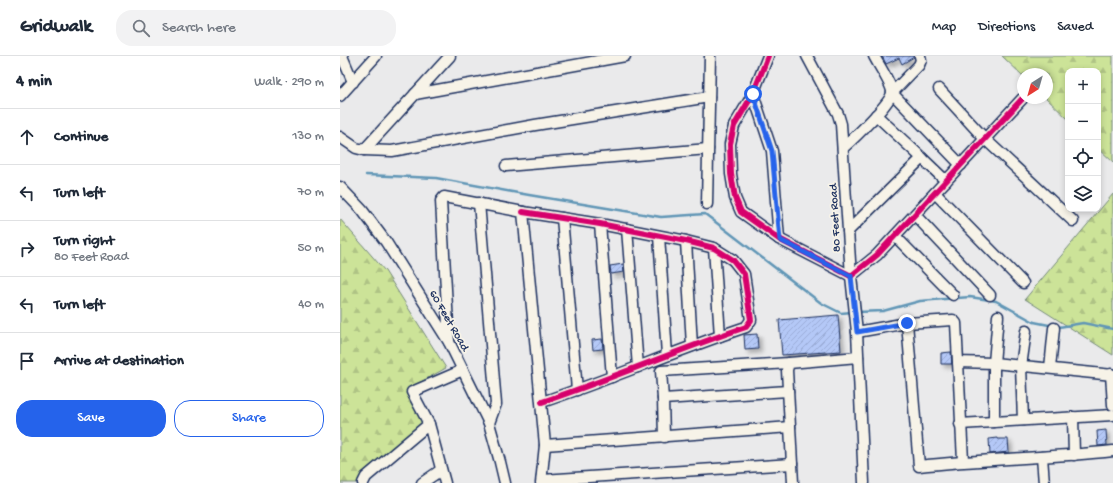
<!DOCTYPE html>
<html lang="en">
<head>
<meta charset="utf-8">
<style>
  body { margin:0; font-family:"Gochi Hand",sans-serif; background:#f2f2f3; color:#1f2937 }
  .controls { position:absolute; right:12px; top:12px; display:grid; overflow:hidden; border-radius:8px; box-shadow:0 2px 6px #0003 }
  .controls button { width:36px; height:36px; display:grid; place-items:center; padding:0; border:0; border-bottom:1px solid #e0e1e3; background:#fff; color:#1f2937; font:20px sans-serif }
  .compass { position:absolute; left:677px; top:12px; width:36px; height:36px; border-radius:50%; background:#fff; box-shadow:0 2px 6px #0003; rotate:217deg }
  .stop { position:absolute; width:12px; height:12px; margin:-9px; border:3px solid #2563eb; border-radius:50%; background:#fff }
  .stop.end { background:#2563eb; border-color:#fff; box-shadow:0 1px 4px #0008 }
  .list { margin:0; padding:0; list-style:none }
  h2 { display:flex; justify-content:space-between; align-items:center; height:52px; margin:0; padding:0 16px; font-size:17px }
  h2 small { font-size:13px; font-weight:400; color:#747a83 }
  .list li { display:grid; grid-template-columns:26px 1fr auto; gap:12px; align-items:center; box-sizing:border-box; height:56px; padding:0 16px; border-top:1px solid #e0e1e3 }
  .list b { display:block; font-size:15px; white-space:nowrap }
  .list p { margin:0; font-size:13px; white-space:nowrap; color:#747a83 }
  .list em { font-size:13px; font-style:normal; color:#747a83 }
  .actions { display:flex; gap:8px; padding:12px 16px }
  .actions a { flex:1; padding:9px 0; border:1px solid #2563eb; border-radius:16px; text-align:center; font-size:14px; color:#2563eb }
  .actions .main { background:#2563eb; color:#fff }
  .icon { flex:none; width:22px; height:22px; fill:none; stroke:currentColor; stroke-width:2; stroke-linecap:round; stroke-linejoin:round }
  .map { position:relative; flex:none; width:773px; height:427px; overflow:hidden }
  header { display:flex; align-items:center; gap:24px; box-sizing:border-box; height:56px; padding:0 20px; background:#fff; border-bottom:1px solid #e0e1e3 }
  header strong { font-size:19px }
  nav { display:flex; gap:22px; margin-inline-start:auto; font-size:14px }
  .search { width:280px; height:36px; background:#f2f2f3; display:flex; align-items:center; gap:10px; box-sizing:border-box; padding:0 14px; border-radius:16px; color:#747a83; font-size:15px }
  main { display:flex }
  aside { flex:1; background:#fff }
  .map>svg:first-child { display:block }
  .forest { fill:url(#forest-firs); stroke:#74897b }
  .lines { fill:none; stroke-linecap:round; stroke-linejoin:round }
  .stream { stroke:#6196b6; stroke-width:2.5 }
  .building { fill:url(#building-hatch); stroke:#1b2f5e; filter:url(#shadow) }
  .minor-casing { stroke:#1b2f5e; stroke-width:13 }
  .minor { stroke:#f7f3e8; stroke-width:10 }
  .cycleway-casing { stroke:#f7f3e8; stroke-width:8 }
  .cycleway { stroke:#d6006c; stroke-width:6 }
  .route { stroke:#2563eb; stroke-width:5 }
  .labels { text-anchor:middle; stroke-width:3.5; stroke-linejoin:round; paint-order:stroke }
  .street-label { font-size:12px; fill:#1b2f5e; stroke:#f7f3e8 }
</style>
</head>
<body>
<header>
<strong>Gridwalk</strong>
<div class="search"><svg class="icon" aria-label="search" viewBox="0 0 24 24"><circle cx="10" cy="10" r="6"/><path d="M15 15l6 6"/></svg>Search here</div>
<nav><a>Map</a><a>Directions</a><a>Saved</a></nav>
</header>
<main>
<aside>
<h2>4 min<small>Walk · 290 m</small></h2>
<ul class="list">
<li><svg class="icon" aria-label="ahead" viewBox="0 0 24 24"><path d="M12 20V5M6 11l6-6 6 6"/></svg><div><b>Continue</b></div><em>130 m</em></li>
<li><svg class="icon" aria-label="left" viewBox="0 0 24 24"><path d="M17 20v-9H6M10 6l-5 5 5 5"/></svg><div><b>Turn left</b></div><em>70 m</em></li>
<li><svg class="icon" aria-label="right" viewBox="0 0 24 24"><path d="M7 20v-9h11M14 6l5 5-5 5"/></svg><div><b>Turn right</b><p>80 Feet Road</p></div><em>50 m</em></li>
<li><svg class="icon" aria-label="left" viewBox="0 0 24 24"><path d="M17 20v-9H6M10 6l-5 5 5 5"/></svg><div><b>Turn left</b></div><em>40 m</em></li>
<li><svg class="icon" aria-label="arrive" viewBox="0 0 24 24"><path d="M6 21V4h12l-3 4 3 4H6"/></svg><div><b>Arrive at destination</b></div></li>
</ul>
<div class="actions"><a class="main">Save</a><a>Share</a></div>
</aside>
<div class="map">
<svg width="773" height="427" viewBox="0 0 773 427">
  <defs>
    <pattern id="forest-firs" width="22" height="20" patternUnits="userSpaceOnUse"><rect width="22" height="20" fill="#cce398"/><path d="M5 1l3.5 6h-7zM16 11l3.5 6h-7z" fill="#afc385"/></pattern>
    <pattern id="building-hatch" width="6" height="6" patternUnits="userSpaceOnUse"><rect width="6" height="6" fill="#b4c8f7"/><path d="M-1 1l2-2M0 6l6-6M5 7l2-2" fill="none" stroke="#9aacd6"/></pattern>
    <filter id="shadow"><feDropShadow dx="3.5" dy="3.5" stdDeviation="2" flood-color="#0004"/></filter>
  </defs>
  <rect width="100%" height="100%" fill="#eaeaeb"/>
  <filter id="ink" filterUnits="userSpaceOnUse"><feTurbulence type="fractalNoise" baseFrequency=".025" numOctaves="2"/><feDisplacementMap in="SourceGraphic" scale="8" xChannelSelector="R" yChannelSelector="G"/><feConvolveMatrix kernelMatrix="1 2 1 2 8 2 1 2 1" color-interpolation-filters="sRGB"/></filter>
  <g filter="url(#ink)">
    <g class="forest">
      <polygon points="662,0 773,0 773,106 758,92 758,15 728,15 728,63 706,42 707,18 683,18 683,20"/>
      <polygon points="773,138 773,299 685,243"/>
      <polygon points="0,163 45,215 106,312 66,334 84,368 20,427 0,427"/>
    </g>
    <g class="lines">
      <g class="stream">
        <polyline points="26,119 96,122 189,139 321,161 365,158 481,247 501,257 512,256"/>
        <polyline points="517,256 543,255 580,245 630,241 656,245 694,266 719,271 743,267 773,273"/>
      </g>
    </g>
    <g class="building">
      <polygon points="542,0 574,0 574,1 562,8 559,2 546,8"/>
      <polygon points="283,208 284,216 271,218 270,210"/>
      <polygon points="498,259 501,295 442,299 439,264"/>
      <polygon points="417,278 418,293 405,294 404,279"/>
      <polygon points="262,283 263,293 253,294 252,284"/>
      <polygon points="611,296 612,308 601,308 601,297"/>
      <polygon points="766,374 767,389 758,390 757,375"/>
      <polygon points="658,382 658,383 668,383 669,396 650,398 649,383"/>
    </g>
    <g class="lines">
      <defs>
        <g id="minor">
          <polyline points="2,0 13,26"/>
          <polyline points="428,0 413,38 394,70 390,88 391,118 395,142 401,156 439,183 511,220 537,199 683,42"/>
          <polyline points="467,0 498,58 501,68 511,220 517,276 524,427"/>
          <polyline points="580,0 581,4 579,9 552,37 621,109"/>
          <polyline points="599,33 645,83 733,165"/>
          <polyline points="75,38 285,0"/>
          <polyline points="413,38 432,95 439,183"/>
          <polyline points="0,40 36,0"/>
          <polyline points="536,59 582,102"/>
          <polyline points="0,81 16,92 24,94 110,0"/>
          <path d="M503,92C512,84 552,46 552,36C552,29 538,8 534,0"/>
          <polyline points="24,94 52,95 195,69 369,41"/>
          <polyline points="166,110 368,93"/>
          <polyline points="0,131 22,154 46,186 109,286 149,367 160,406 165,427"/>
          <polyline points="595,137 683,227"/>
          <polyline points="139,147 156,348 149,367"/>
          <polyline points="367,148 370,0"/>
          <path d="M183,156L260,168L346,185L374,192L393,204L404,218L411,264L406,271C337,294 271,323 202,346"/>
          <polyline points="575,159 650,239"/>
          <polyline points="222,162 237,334"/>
          <polyline points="260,168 272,321"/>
          <polyline points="287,173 298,311"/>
          <polyline points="508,175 582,102 606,125"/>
          <polyline points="319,180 327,299"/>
          <polyline points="555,180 613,239"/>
          <polyline points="346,185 352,290"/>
          <polyline points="374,192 380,280"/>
          <path d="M567,267L579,410C644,403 709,402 773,395"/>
          <polyline points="517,276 567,267 613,264 616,267 618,306 654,307 773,319"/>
          <polyline points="109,286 101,145 104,141 183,156 205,389 201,427"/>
          <polyline points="618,306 623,405"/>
          <polyline points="710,312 714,272"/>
          <polyline points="771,318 773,349"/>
          <polyline points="323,343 321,315 449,307"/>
          <polyline points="733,361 734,399"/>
          <polyline points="683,364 681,310 686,275"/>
          <polyline points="654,366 654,307 658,260"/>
          <polyline points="89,368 72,336 123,314"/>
          <polyline points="620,368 773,359"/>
          <polyline points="324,381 323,343 448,335"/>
          <polyline points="205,389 450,371"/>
          <polyline points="702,401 704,427"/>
          <polyline points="202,424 452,408"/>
          <polyline points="23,427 26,421 89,368 105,427"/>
          <polyline points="82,427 101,414"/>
          <polyline points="453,427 447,314 449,307 518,301"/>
        </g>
      </defs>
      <use href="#minor" class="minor-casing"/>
      <use href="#minor" class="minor"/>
      <defs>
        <g id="cycleway">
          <polyline points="428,0 413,38 394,70 390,88 391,118 395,142 401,156 439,183 511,220 537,199 683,42"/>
          <path d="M183,156L260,168L346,185L374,192L393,204L404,218L411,264L406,271C337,294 271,323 202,346"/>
        </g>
      </defs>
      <use href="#cycleway" class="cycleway-casing"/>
      <use href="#cycleway" class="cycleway"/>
    </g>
  </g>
  <g class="lines" filter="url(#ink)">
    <polyline class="route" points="413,38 432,95 440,184 511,220 517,276 567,267"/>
  </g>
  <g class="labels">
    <g class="street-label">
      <text transform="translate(494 162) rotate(-93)" y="4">80 Feet Road</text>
      <text transform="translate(110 264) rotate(60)" y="4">60 Feet Road</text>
    </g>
  </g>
</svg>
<div class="controls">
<button>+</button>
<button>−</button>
<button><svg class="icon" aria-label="locate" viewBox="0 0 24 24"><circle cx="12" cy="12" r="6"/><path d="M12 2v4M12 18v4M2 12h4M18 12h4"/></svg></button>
<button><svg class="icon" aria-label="layers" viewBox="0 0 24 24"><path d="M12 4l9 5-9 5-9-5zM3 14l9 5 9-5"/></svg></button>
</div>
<svg class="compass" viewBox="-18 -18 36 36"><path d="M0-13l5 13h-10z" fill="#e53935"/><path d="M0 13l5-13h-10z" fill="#747a83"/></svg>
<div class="stop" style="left:413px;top:38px"></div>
<div class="stop end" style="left:567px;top:267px"></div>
</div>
</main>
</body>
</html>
